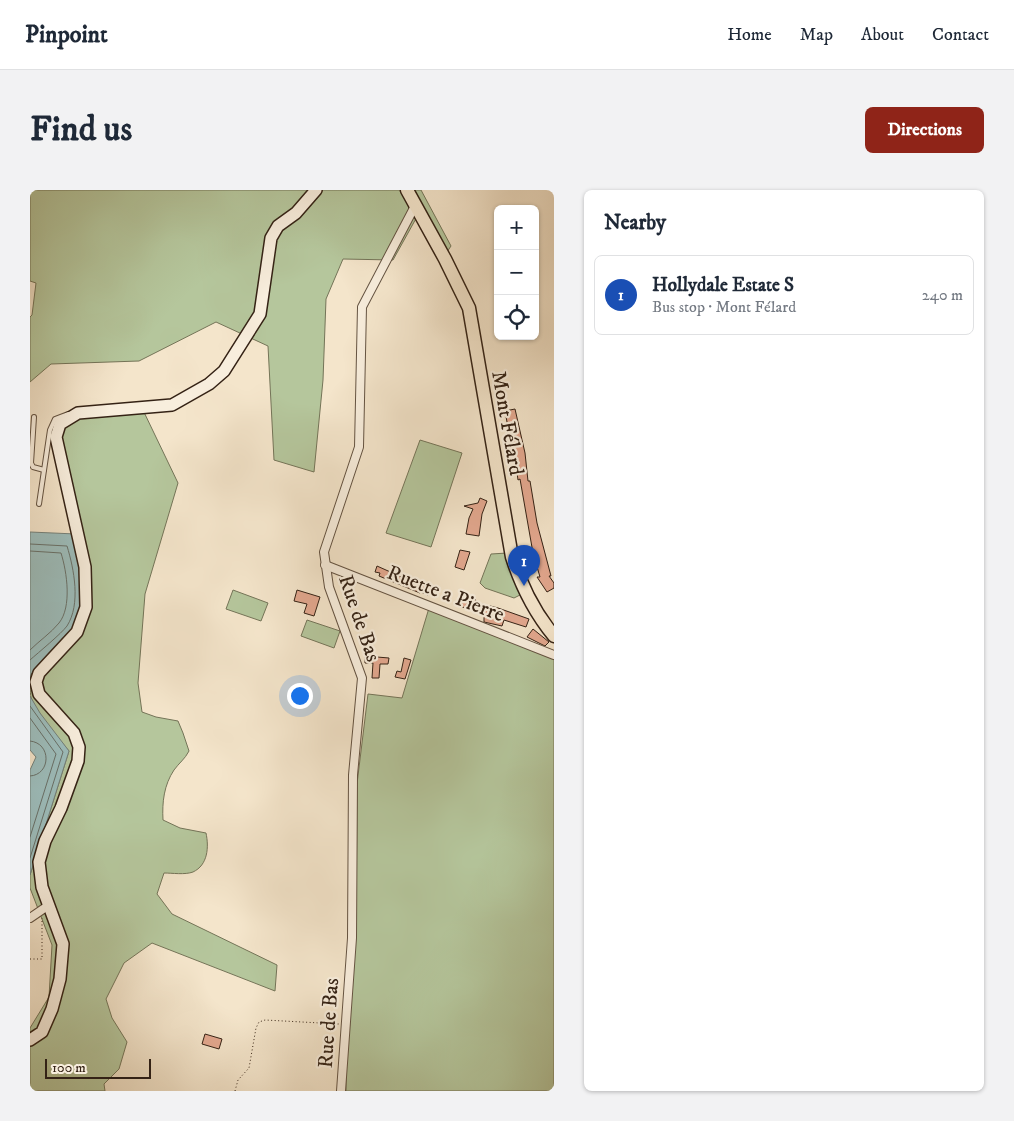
<!DOCTYPE html>
<html lang="en">
<head>
<meta charset="utf-8">
<style>
  body { margin:0; font-family:"IM FELL DW Pica",serif; background:#f2f2f3; color:#1f2937 }
  .controls { position:absolute; right:15px; top:15px; display:grid; overflow:hidden; border-radius:8px; box-shadow:0 1px 4px #0004 }
  .controls button { width:45px; height:45px; display:grid; place-items:center; padding:0; border:0; border-bottom:1px solid #e0e1e3; background:#fff; color:#1f2937; font:25px sans-serif }
  .scale { position:absolute; left:15px; bottom:12px; width:106px; box-sizing:border-box; padding-left:5px; border:2px solid #342215; border-top:0; font-size:14px; line-height:18px; white-space:nowrap; color:#342215; -webkit-text-stroke:4px #f8eedd; paint-order:stroke }
  .you { position:absolute; left:269px; top:505px; width:18px; height:18px; margin:-12px; border:4px solid #fff; border-radius:50%; background:#1a73e8; box-shadow:0 0 0 8px #1a73e833 }
  .badge { display:grid; place-items:center; width:32px; height:32px; border-radius:50%; background:#8f2418; color:#fff; font-size:16px; font-weight:700 }
  .pin { position:absolute; translate:-50% -41px; filter:drop-shadow(0 1px 2px #0008) }
  .pin::after { content:''; position:absolute; top:26px; width:18px; height:15px; background:inherit; clip-path:polygon(0 0,100% 0,50% 100%) }
  .list { margin:0; padding:0; list-style:none }
  h2 { display:flex; justify-content:space-between; align-items:center; height:65px; margin:0; padding:0 20px; font-size:21px }
  h2 small { font-size:16px; font-weight:400; color:#747a83 }
  .list li { display:grid; grid-template-columns:32px 1fr auto; gap:15px; align-items:center; box-sizing:border-box; height:80px; margin:0 10px 10px; padding:0 10px; border:1px solid #e0e1e3; border-radius:8px }
  .list b { display:block; font-size:19px; white-space:nowrap }
  .list p { margin:0; font-size:16px; white-space:nowrap; color:#747a83 }
  .list em { font-size:16px; font-style:normal; color:#747a83 }
  .icon { flex:none; width:28px; height:28px; fill:none; stroke:currentColor; stroke-width:2; stroke-linecap:round; stroke-linejoin:round }
  .map { position:relative; flex:none; width:524px; height:901px; overflow:hidden; border-radius:8px }
  header { display:flex; align-items:center; gap:30px; box-sizing:border-box; height:70px; padding:0 25px; background:#fff; border-bottom:1px solid #e0e1e3 }
  header strong { font-size:24px }
  nav { display:flex; gap:28px; margin-inline-start:auto; font-size:18px }
  .intro { display:flex; align-items:center; justify-content:space-between; box-sizing:border-box; height:120px; padding:0 30px }
  h1 { margin:0; font-size:35px }
  .button { padding:12px 22px; border-radius:8px; background:#8f2418; color:#fff; font-size:18px; font-weight:700 }
  main { display:flex; gap:30px; padding:0 30px }
  aside { flex:1; background:#fff; border-radius:8px; box-shadow:0 1px 4px #0004 }
  .map>svg:first-child { display:block }
  .green { fill:#b5c69c; stroke:#747458 }
  .water { fill:#9dbebd; stroke:#73807a }
  .lines { fill:none; stroke-linecap:round; stroke-linejoin:round }
  .shore { stroke:#687069; stroke-width:1 }
  .building { fill:#e3a88f; stroke:#342215 }
  .lane-casing { stroke:#645342; stroke-width:6 }
  .street-casing { stroke:#645342; stroke-width:10 }
  .secondary-casing { stroke:#342215; stroke-width:14 }
  .primary-casing { stroke:#342215; stroke-width:15 }
  .path { stroke:#342215; stroke-width:1; stroke-dasharray:1 2.5; stroke-linecap:butt }
  .lane { stroke:#f8eedd; stroke-width:4 }
  .street { stroke:#f8eedd; stroke-width:8 }
  .secondary { stroke:#f8eedd; stroke-width:11 }
  .primary { stroke:#f4e5cb; stroke-width:12 }
  .labels { text-anchor:middle; stroke-width:4.5; stroke-linejoin:round; paint-order:stroke }
  .street-label { font-size:21px; fill:#342215; stroke:#f8eedd }
</style>
</head>
<body>
<header>
<strong>Pinpoint</strong>
<nav><a>Home</a><a>Map</a><a>About</a><a>Contact</a></nav>
</header>
<div class="intro"><h1>Find us</h1><a class="button">Directions</a></div>
<main>
<div class="map">
<svg width="524" height="901" viewBox="0 0 524 901">
  <rect width="100%" height="100%" fill="#f4e5cb"/>
  <filter id="stains"><feTurbulence type="fractalNoise" baseFrequency=".004" numOctaves="4"/><feColorMatrix values="0 0 0 0 .2 0 0 0 0 .09 0 0 0 0 .02 0 0 0 .5 -.17"/></filter>
  <radialGradient id="worn" r=".72"><stop offset=".6" stop-color="#630" stop-opacity="0"/><stop offset="1" stop-color="#630" stop-opacity=".3"/></radialGradient>
  <g class="green">
    <polygon points="0,0 391,0 421,56 417,62 388,25 363,70 313,69 296,109 293,190 284,282 244,270 238,156 186,132 109,171 21,174 0,192 0,127 2,125 6,93 0,91"/>
    <path d="M112,218L148,293L115,404L108,493L112,522L126,527L148,531L153,543L159,561C155,569 149,573 144,580C134,595 132,612 133,630L150,638L176,643C179,657 178,675 163,682C155,685 142,683 134,683L127,704L142,724L247,775L245,801L122,753L94,773L76,809L82,828L97,852L89,879L74,894L75,901H0V838L19,807L22,755L0,698V685L39,561C26,545 9,527 1,508C0,502 0,491 1,484L56,417L26,247L48,223Z"/>
    <polygon points="390,250 432,263 401,357 356,343"/>
    <polygon points="477,363 492,402 490,405 484,408 455,398 450,393 461,364"/>
    <polygon points="203,400 238,413 231,431 196,419"/>
    <polygon points="399,418 524,468 524,901 316,901 316,869 326,745 327,594 338,504 372,508"/>
    <polygon points="277,430 310,441 304,458 271,446"/>
  </g>
  <g class="water">
    <polygon points="0,342 46,344 56,417 47,442 1,484 0,490"/>
    <polygon points="0,506 10,523 39,561 0,685 0,580 6,567 0,560"/>
  </g>
  <g class="lines">
    <g class="shore">
      <path d="M0,354L37,356C44,379 51,414 37,436C31,444 9,462 0,470"/>
      <path d="M0,361L31,363C37,382 42,417 29,433C21,443 9,451 0,460"/>
      <polyline points="0,516 33,562 0,668"/>
      <polyline points="0,528 26,564 0,647"/>
      <path d="M0,551C22,553 21,585 0,586"/>
    </g>
  </g>
  <g class="building">
    <polygon points="485,219 495,263 498,291 500,291 507,333 521,386 519,386 524,393 524,398 517,402 507,387 510,387 503,363 490,289 488,290 484,260 477,232 475,221"/>
    <polygon points="450,308 457,311 452,324 449,346 436,344 439,328 443,319 434,316 448,313"/>
    <polygon points="430,360 440,362 434,380 425,377"/>
    <polygon points="347,376 376,389 377,386 402,396 398,405 391,402 390,403 349,386 350,383 345,382"/>
    <polygon points="267,400 290,407 284,426 274,423 277,414 264,411"/>
    <polygon points="435,405 446,410 445,412 468,418 499,429 496,437 474,430 472,436 454,432 454,425 430,416"/>
    <polygon points="503,439 519,452 515,456 497,447"/>
    <polygon points="335,466 359,468 358,474 350,474 349,488 342,488 343,473 335,473"/>
    <polygon points="374,468 381,470 375,489 365,487 367,481 371,482"/>
    <polygon points="175,844 192,849 189,859 172,854"/>
  </g>
  <g class="lines">
    <defs>
      <g id="lane">
        <polyline points="4,227 1,273 3,277 14,280"/>
        <polyline points="9,314 20,240 25,229 38,224"/>
      </g>
      <g id="street">
        <polyline points="295,375 524,465"/>
        <polyline points="0,728 19,715"/>
        <polyline points="311,901 322,748 323,585 332,488 299,397 294,362 329,257 332,117 386,14"/>
      </g>
      <polyline id="secondary" points="0,850 12,842 22,819 30,789 33,754 12,697 9,672 15,651 31,618 48,571 49,557 44,543 9,504 6,492 9,483 47,442 56,417 55,377 26,247 30,234 48,223 142,215 179,194 194,181 230,124 241,48 248,36 266,23 286,0"/>
      <path id="primary" d="M377,0L415,69L439,118L482,367C491,395 505,423 524,446"/>
    </defs>
    <use href="#lane" class="lane-casing"/>
    <use href="#street" class="street-casing"/>
    <use href="#secondary" class="secondary-casing"/>
    <use href="#primary" class="primary-casing"/>
    <g class="path">
      <polyline points="0,769 12,769 12,728"/>
      <polyline points="205,901 208,890 219,878 226,838 229,832 235,830 309,834"/>
    </g>
    <use href="#lane" class="lane"/>
    <use href="#street" class="street"/>
    <use href="#secondary" class="secondary"/>
    <use href="#primary" class="primary"/>
  </g>
  <g class="labels">
    <g class="street-label">
      <text transform="translate(478 233) rotate(80)" y="7">Mont Félard</text>
      <text transform="translate(416 403) rotate(21)" y="7">Ruette a Pierre</text>
      <text transform="translate(330 428) rotate(71)" y="7">Rue de Bas</text>
      <text transform="translate(298 833) rotate(-86)" y="7">Rue de Bas</text>
    </g>
  </g>
  <rect width="100%" height="100%" filter="url(#stains)"/>
  <rect width="100%" height="100%" fill="url(#worn)"/>
</svg>
<div class="controls">
<button>+</button>
<button>−</button>
<button><svg class="icon" aria-label="locate" viewBox="0 0 24 24"><circle cx="12" cy="12" r="6"/><path d="M12 2v4M12 18v4M2 12h4M18 12h4"/></svg></button>
</div>
<div class="scale">100 m</div>
<div class="you"></div>
<div class="pin badge" style="left:494px;top:396px;background:#1a4fb4">1</div>
</div>
<aside>
<h2>Nearby<small></small></h2>
<ul class="list">
<li><span class="badge" style="background:#1a4fb4">1</span><div><b>Hollydale Estate S</b><p>Bus stop · Mont Félard</p></div><em>240 m</em></li>
</ul>
</aside>
</main>
</body>
</html>
